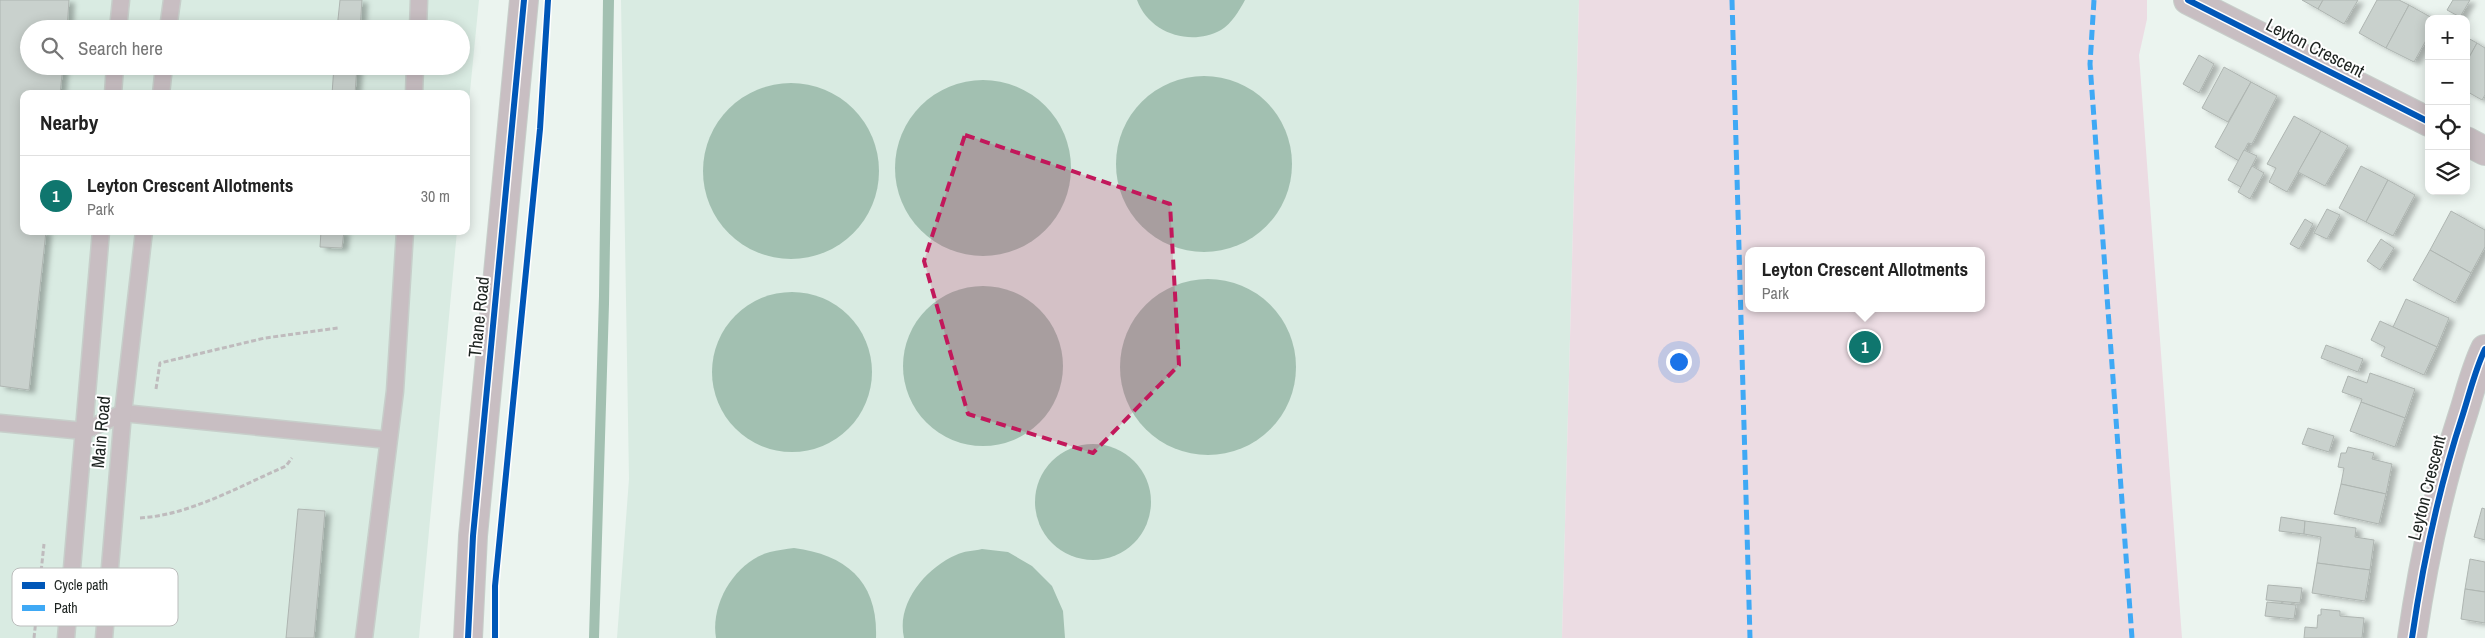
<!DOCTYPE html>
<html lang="en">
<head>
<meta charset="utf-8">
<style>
  body { margin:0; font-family:"Archivo Narrow",sans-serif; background:#f6f6f6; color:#222 }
  .controls { position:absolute; right:15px; top:15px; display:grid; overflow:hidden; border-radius:10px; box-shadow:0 2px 12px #0003 }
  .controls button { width:45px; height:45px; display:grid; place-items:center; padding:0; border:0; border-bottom:1px solid #e0e0e0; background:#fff; color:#222; font:25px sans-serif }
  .you { position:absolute; left:1678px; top:361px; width:18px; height:18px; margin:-12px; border:4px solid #fff; border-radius:50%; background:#1a73e8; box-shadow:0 0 0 8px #1a73e833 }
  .badge { display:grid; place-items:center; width:32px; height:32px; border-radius:50%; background:#0f766e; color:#fff; font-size:16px; font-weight:700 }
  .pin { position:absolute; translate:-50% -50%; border:2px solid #fff; box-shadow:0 1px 5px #0006 }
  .popup { position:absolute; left:1745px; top:247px; width:240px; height:65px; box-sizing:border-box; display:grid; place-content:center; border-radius:10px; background:#fff; filter:drop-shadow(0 1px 4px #0005); font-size:16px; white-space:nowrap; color:#767676 }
  .popup b { font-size:19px; color:#222 }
  .popup::after { content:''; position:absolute; left:50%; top:100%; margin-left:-10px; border:10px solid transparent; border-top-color:#fff }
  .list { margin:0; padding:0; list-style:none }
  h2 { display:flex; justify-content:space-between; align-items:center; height:65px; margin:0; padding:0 20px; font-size:21px }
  h2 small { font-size:16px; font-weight:400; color:#767676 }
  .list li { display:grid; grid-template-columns:32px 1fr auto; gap:15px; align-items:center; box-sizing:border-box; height:80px; padding:0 20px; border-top:1px solid #e0e0e0 }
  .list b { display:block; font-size:19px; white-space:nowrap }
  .list p { margin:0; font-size:16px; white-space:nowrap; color:#767676 }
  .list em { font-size:16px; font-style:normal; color:#767676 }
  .icon { flex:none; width:28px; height:28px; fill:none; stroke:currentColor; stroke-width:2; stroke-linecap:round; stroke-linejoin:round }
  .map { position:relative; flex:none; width:2485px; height:638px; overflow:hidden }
  .search { position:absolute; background:#fff; box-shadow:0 2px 12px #0003; left:20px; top:20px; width:450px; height:55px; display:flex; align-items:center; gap:12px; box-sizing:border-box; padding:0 18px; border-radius:28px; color:#767676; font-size:19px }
  .panel { position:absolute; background:#fff; box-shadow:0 2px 12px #0003; left:20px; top:90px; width:450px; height:145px; border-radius:10px }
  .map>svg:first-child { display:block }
  .built { fill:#d9ebe2; fill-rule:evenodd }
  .green { fill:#ecdce3; fill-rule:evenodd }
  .water { fill:#a2c0b1 }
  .building { fill:#c9d1cd; stroke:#aeb5b1; filter:url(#shadow) }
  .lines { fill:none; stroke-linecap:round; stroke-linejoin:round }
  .service-casing { stroke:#c7ceca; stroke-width:19 }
  .minor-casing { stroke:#c7ceca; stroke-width:30 }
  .tertiary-casing { stroke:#c7ceca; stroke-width:30 }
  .path { stroke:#bfbbbd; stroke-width:3; stroke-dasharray:5 2.5; stroke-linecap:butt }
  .service { stroke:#c8bec2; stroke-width:16 }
  .minor { stroke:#c8bec2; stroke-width:28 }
  .tertiary { stroke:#c8bec2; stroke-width:28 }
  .quiet { stroke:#3fa9f5; stroke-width:5; stroke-dasharray:10 5; stroke-linecap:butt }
  .cycleway-casing { stroke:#fff; stroke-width:9 }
  .cycleway { stroke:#0057b8; stroke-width:6 }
  .marked { fill:#c2185b; fill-opacity:0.2; stroke:#c2185b; stroke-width:4; stroke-dasharray:10 6; stroke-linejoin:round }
  .labels { text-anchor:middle; stroke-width:4; stroke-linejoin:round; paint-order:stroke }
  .street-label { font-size:18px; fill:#1d2320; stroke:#fff }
  .key { fill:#fff; stroke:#bbbdbc; stroke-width:1 }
  .key-label { font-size:14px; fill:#1d2320 }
</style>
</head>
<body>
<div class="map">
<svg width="2485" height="638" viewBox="0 0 2485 638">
  <defs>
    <filter id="shadow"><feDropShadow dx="5.5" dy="3" stdDeviation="2.5" flood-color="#0004"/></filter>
  </defs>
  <rect width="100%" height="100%" fill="#ebf4ef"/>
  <g class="built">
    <path d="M0,0H479L466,132V94H24V231H457L419,638H0ZM29,29H461V66H29Z"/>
    <polygon points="621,0 1579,0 1562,638 617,638 629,479"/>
  </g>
  <path class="green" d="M1579,0H2147V19L2139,55L2182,638H1562ZM1749,251H1981V308H1749Z"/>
  <g class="water">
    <polygon points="603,0 614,0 609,304 599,638 589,638 599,296"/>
    <path d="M1137,0H1245C1239,11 1232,23 1221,30C1190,47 1149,33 1137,0Z"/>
    <circle cx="1204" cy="164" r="88"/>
    <circle cx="983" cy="168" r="88"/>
    <circle cx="791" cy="171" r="88"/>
    <circle cx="1208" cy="367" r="88"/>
    <circle cx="983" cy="366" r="80"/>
    <circle cx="792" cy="372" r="80"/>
    <circle cx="1093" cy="502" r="58"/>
    <path d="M794,548C847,555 878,582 876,638H716C710,603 736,561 770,552C778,550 786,549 794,548Z"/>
    <path d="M982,549L1008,552L1032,566L1052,586L1063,611L1065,638H904C896,603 926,568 956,555C963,551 974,551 982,549Z"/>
  </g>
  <g class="building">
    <polygon points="0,0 69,0 67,29 29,29 29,66 63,66 60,94 24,94 24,231 46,231 29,390 0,386"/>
    <polygon points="340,0 362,0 360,29 337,29"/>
    <polygon points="2302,0 2323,0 2318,9"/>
    <polygon points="2323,0 2358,0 2344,24 2318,9"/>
    <polygon points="2377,0 2399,0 2409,5 2386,48 2359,33"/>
    <polygon points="2453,0 2470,0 2460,17 2447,10"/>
    <polygon points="2409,5 2434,19 2429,19 2429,35 2414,62 2386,48"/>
    <polygon points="2466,37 2477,43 2466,63"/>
    <polygon points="2477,43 2485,48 2485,95 2482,100 2466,91 2466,63"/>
    <polygon points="2199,55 2214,64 2199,93 2183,84"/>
    <polygon points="334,66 357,66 355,94 332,94"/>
    <polygon points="2224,67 2251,82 2228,122 2202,108"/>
    <polygon points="2251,82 2277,96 2252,144 2248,143 2239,161 2215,147"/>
    <polygon points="2294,116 2321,131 2287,192 2269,182 2276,168 2267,164"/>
    <polygon points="2321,131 2348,146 2325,186 2298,172"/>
    <polygon points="2244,150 2257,156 2241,187 2228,180"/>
    <polygon points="2252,166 2264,173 2250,199 2238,192"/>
    <polygon points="2361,166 2388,180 2366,222 2339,208"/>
    <polygon points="2388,180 2415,195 2393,236 2366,222"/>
    <polygon points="2327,209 2340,215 2327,239 2314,233"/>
    <polygon points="2451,211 2485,230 2485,247 2471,273 2430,250"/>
    <polygon points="2305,219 2313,224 2299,249 2290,244"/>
    <polygon points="321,231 344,231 342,248 320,247"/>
    <polygon points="2381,239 2394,248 2380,270 2367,261"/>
    <polygon points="2430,250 2471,273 2455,303 2413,280"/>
    <polygon points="2406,299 2449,318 2437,347 2393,327"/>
    <polygon points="2380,321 2437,347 2424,375 2381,356 2385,347 2371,340"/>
    <polygon points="2326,345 2363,359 2358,372 2321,358"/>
    <polygon points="2370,373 2415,389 2405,418 2361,402 2362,399 2342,392 2348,376 2367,383"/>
    <polygon points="2361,402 2405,418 2395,447 2350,431"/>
    <polygon points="2308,428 2334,436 2329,452 2302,444"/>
    <polygon points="2348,447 2374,453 2372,459 2392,464 2386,494 2341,484 2344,468 2338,467 2341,453 2346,453"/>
    <polygon points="2341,484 2386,494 2379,524 2334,514"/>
    <polygon points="2482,508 2485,509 2485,540 2474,537"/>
    <polygon points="298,509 325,511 314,638 286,638"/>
    <polygon points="2281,517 2305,521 2304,534 2279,531"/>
    <polygon points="2305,521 2356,528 2355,537 2374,540 2370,570 2317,563 2321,537 2304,534"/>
    <polygon points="2470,559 2485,562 2485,592 2465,589"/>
    <polygon points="2317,563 2370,570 2365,601 2312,593"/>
    <polygon points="2268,585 2302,588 2300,603 2266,600"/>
    <polygon points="2465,589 2485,592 2485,623 2461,619"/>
    <polygon points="2267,602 2296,605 2294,619 2265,616"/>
    <polygon points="2321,609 2340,611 2340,616 2364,618 2362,638 2304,638 2305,627 2317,628 2318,615 2321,615"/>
  </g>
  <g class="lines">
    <defs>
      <g id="service">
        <polyline points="118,29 121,0"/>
        <polyline points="168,29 172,0"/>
        <polyline points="418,29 419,0"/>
        <polyline points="113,94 115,66"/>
        <polyline points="161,94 164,66"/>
        <polyline points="414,94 415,66"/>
        <polyline points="0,423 84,431 123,413 388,440"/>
        <polyline points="66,638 101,231"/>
        <polyline points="104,638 123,413 144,231"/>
        <polyline points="364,638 395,391 405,231"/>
      </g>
      <g id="minor">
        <polyline points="2188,0 2429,122"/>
        <polyline points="2466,141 2485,151"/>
        <path d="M2412,638C2423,562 2439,487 2463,414C2470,392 2475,370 2485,349"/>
      </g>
      <polyline id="tertiary" points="468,638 473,536 524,0"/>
    </defs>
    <use href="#service" class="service-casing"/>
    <use href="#minor" class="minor-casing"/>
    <use href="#tertiary" class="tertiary-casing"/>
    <g class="path">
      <polyline points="156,389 160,363 265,338 338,328"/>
      <path d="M140,518C190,515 240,486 286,466L292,458"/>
      <polyline points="34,638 44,544"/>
    </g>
    <use href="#service" class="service"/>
    <use href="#minor" class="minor"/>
    <use href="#tertiary" class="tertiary"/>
    <g class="quiet">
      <polyline points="1732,0 1750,638"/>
      <polyline points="2094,0 2090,64 2132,638"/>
    </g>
    <defs>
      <g id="cycleway">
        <polyline points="2188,0 2429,122"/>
        <polyline points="468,638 473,536 524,0"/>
        <polyline points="495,638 495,586 540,129 548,0"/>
        <path d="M2412,638C2423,562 2439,487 2463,414C2470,392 2475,370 2485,349"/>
      </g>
    </defs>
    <use href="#cycleway" class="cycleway-casing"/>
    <use href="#cycleway" class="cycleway"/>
  </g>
  <path class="marked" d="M965,135L1170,204L1179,365L1093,453L968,414L924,261Z"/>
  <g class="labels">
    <g class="street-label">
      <text transform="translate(2315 48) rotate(27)" y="6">Leyton Crescent</text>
      <text transform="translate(479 317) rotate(-84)" y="6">Thane Road</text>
      <text transform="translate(101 432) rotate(-85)" y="6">Main Road</text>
      <text transform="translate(2427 488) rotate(-76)" y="6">Leyton Crescent</text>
    </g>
  </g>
  <rect x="12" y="568" width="166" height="58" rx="8" class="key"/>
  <rect x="22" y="582" width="23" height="7" fill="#0057b8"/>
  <rect x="22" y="605" width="23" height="6" fill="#3fa9f5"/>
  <g class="key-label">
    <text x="54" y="590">Cycle path</text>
    <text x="54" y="613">Path</text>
  </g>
</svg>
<div class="controls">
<button>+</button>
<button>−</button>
<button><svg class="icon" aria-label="locate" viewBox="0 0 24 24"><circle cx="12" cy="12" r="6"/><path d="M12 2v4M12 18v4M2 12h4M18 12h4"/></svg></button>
<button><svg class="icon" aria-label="layers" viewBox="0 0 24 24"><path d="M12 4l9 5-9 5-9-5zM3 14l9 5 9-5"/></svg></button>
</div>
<div class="you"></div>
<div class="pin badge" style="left:1865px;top:347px">1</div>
<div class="popup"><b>Leyton Crescent Allotments</b>Park</div>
<div class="search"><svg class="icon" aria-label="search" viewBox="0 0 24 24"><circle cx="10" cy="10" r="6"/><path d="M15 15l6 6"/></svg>Search here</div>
<section class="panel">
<h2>Nearby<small></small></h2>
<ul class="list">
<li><span class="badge">1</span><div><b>Leyton Crescent Allotments</b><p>Park</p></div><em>30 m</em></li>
</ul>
</section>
</div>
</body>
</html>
